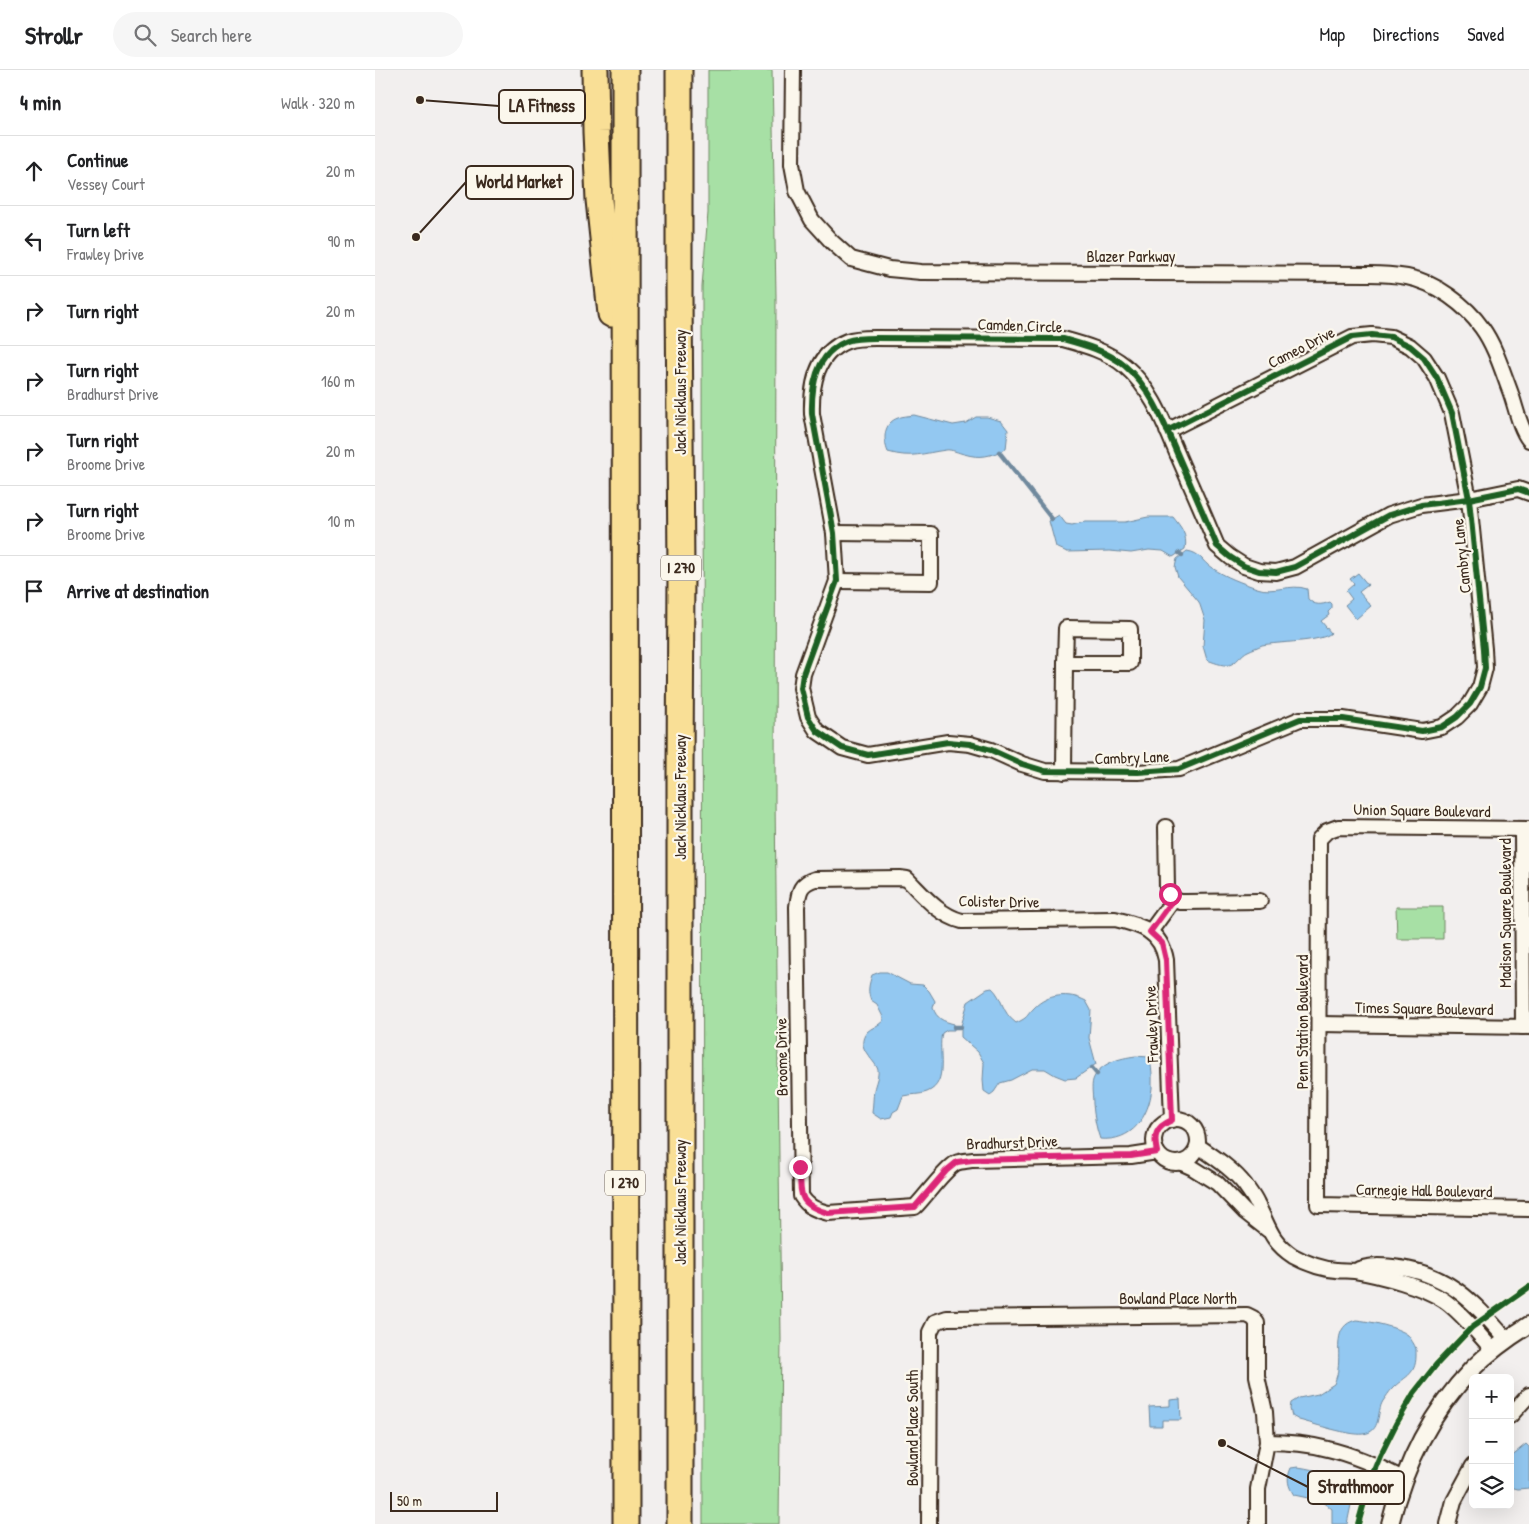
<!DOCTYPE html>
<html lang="en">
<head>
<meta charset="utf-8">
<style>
  body { margin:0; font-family:"Patrick Hand",sans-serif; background:#f6f6f6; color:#202124 }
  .controls { position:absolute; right:15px; bottom:15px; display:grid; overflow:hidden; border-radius:8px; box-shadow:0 5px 20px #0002 }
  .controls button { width:45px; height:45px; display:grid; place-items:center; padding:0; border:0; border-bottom:1px solid #e0e0e0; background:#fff; color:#202124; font:25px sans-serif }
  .scale { position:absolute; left:15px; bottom:12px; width:108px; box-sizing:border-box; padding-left:5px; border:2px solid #3b2a1e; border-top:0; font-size:14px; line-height:18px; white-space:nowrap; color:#3b2a1e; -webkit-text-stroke:4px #fbf7ec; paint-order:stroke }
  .stop { position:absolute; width:15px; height:15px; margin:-11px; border:4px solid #db2777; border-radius:50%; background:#fff }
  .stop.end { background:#db2777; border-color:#fff; box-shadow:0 1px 5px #0008 }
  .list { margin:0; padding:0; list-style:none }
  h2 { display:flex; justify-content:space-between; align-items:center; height:65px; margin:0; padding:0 20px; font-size:21px }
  h2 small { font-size:16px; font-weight:400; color:#757577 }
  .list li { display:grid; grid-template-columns:32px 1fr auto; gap:15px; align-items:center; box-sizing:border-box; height:70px; padding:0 20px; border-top:1px solid #e0e0e0 }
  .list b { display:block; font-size:19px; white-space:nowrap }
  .list p { margin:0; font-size:16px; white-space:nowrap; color:#757577 }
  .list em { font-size:16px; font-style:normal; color:#757577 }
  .icon { flex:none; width:28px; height:28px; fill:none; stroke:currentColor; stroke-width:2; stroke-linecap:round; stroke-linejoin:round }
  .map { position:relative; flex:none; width:1154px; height:1454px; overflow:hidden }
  header { display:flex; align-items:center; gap:30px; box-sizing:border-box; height:70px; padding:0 25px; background:#fff; border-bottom:1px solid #e0e0e0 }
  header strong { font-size:24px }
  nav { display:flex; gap:28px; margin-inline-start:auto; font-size:18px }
  .search { width:350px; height:45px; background:#f6f6f6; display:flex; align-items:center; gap:12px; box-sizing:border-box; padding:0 18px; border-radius:28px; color:#757577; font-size:19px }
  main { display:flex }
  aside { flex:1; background:#fff }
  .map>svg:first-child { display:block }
  .green { fill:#a7e0a5; stroke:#718562 }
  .water { fill:#93c8f1; stroke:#70899d }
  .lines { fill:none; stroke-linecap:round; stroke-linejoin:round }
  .stream { stroke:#70899d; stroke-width:4.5 }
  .minor-casing { stroke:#3b2a1e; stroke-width:18 }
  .tertiary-casing { stroke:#3b2a1e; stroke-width:20 }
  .motorway-casing { stroke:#3b2a1e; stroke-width:29 }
  .minor { stroke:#fbf7ec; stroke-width:14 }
  .tertiary { stroke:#fbf7ec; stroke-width:16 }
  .motorway { stroke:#f9df96; stroke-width:25 }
  .cycleway-casing { stroke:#fbf7ec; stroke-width:9 }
  .cycleway { stroke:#1b5e20; stroke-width:6 }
  .route { stroke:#db2777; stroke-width:6 }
  .labels { text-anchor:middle; stroke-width:4.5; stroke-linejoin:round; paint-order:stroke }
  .shield { fill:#fbf7ec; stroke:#75685c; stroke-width:1 }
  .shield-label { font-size:15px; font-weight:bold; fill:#3b2a1e }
  .street-label { font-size:16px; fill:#3b2a1e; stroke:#fbf7ec }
  .leader { fill:none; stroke:#3b2a1e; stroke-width:2 }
  .callout-dot { fill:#3b2a1e; stroke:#fbf7ec; stroke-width:2 }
  .callout { fill:#fbf7ec; stroke:#3b2a1e; stroke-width:2 }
  .callout-label { font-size:18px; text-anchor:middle; font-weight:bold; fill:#3b2a1e }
</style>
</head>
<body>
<header>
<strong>Strollr</strong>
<div class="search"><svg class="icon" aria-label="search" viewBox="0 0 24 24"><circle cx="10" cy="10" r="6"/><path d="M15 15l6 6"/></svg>Search here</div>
<nav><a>Map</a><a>Directions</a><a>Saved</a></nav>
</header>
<main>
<aside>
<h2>4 min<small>Walk · 320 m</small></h2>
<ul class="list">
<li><svg class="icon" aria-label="ahead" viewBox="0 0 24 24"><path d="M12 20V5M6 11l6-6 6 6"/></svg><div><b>Continue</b><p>Vessey Court</p></div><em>20 m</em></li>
<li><svg class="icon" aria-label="left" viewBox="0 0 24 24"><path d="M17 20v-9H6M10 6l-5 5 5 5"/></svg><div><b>Turn left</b><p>Frawley Drive</p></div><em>90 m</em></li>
<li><svg class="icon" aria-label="right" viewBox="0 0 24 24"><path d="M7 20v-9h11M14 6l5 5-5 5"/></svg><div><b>Turn right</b></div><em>20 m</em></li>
<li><svg class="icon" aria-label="right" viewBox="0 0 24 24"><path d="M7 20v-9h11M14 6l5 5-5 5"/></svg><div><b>Turn right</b><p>Bradhurst Drive</p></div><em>160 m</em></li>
<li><svg class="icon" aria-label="right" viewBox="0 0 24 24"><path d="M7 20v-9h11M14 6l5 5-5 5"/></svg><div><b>Turn right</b><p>Broome Drive</p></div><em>20 m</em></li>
<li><svg class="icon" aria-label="right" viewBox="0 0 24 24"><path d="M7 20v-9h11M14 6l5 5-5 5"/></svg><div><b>Turn right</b><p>Broome Drive</p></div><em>10 m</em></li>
<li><svg class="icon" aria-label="arrive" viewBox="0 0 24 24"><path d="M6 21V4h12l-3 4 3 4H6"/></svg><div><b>Arrive at destination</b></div></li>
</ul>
</aside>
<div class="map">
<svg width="1154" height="1454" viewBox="0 0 1154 1454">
  <rect width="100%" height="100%" fill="#f2efee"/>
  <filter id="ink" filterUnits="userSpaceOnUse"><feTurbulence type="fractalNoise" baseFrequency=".02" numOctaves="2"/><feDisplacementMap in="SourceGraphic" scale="10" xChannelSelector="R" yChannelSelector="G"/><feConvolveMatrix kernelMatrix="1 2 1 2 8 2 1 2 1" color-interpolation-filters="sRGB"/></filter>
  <g filter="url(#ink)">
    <g class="green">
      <polygon points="333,0 397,0 401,226 400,729 406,1269 404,1454 328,1454 327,217 333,143"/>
      <polygon points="1021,837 1068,837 1068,869 1022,869"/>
    </g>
    <g class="water">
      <path d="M539,345L578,355L591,353L601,347H612L626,351L633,360L631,379C615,386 606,389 589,384C584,383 576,379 571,380C548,383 537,389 513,382C508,370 508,353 523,348C527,346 534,346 539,345Z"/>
      <path d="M684,445L691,454L697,455L710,452H750L773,447H798C806,457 813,465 810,479L798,487L788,481L774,480L756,483L735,481L692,482L681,477L674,451Z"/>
      <path d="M812,481C826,483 826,491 837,498C851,507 867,513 882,518C898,524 916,513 932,519L933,529C940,536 946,535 955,532L957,534V538L953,542L954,545L946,551L956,563C947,572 902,572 887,575C883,577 877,579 873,581C866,584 862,593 854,595C847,596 838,592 832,590L828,576L830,550L824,532L803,507L800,497L802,489Z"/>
      <polygon points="983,503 993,515 984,522 996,536 981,549 970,535 977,529 971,521 979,514 975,509"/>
      <path d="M505,902H512L535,914L548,915L554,921L560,931L558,938C562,949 568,951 579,954V960H572L567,963C562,981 575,1013 552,1022C545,1025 536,1024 528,1026L523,1039L518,1042L516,1047L506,1049L497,1043C498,1035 498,1027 499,1020C500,1014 504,1006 503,1000C500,989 479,978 492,962C496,958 503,956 508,951V947L502,935L496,931C492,921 494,915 497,905Z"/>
      <path d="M617,918C628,928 626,942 641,953C654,947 650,947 659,938C672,924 694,922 711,931L716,940L714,968L721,994L701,1008L690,1009L680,1005L670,999H657L636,1010L625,1013L619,1022L615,1025L609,1021L608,1010L609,993L603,982L586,967V956L593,932L612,919Z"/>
      <path d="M761,986L773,987C778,997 777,1007 777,1018C774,1047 757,1072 725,1069C721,1058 719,1046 718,1034C718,1027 716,1017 718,1010C724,993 745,988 761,986Z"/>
      <path d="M981,1250C994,1251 1023,1257 1033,1265C1035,1268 1040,1275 1041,1279C1041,1281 1041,1284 1041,1286C1041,1306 1028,1307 1017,1319C1014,1322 1011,1327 1008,1331C1001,1342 1007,1362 988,1364C976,1366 939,1354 924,1350L917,1346L915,1339L916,1333L924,1328L943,1324L959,1314C961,1309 963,1303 963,1298C966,1280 957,1256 981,1250Z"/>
      <polygon points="805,1329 806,1350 787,1350 787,1356 775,1356 774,1337 795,1336 795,1330"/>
      <polygon points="1151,1374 1154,1377 1154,1418 1143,1419 1135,1417 1135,1387"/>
      <path d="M923,1397C943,1400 960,1405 976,1417L977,1430L972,1454H957V1439L947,1431L919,1425C913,1416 911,1409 916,1398Z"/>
    </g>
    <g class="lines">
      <g class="stream">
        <polyline points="624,382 677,449"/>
        <polyline points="804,483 807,485"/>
        <polyline points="579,957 586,957"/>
        <polyline points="717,998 722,1004"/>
      </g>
      <defs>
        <g id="minor">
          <path d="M418,0L417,94L422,121L437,150L457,172L476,189L514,199L546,202L994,204C1007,204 1020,205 1032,207C1060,212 1091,235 1107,258C1120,276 1127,300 1135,321C1141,337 1144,357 1154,370"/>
          <path d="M792,361L977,267L997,265L1016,267L1035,276L1049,288L1062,308L1077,343L1094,429L1109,579L1110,598L1105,617L1095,634L1082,647L1067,657L1047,661L968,649H925L804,699L763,702L670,701L647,694L616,680L595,674L573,672L493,685L467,678L442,661L433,647L426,618L428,604L462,511L459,463L437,344C436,315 441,283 472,271C480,268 491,268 500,268L688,269C710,275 732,281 750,296C778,320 790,356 804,388C817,418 830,447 842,476L855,487L869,496L884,501L901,502L920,497L1014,445L1046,435L1094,429L1143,419L1154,423"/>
          <polyline points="459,463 556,464 556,512 462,511"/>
          <polygon points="691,558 755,559 755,593 690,593"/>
          <polyline points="689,702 690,593"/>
          <polyline points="791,757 792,819 799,829 805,832 811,832 885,831"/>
          <polyline points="1147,759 1148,957"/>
          <polyline points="1154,759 963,757 952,761 944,769 943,1135 1154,1139"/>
          <polyline points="775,862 799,829"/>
          <polyline points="944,954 1154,957"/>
          <circle cx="801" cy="1071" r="22"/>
          <path d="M823,1076C839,1087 858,1099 870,1115C874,1121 879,1127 882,1134C894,1156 895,1171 918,1186C931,1193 946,1199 961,1200C967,1201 974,1200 980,1201C1005,1205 1050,1217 1070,1231C1088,1244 1103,1264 1118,1280"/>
          <path d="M782,1082L756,1086L597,1090C592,1091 586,1091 581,1093C569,1100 551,1126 540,1137L453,1143C440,1139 434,1138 426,1126L422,837C424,822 424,814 440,809L525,808L532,809C549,826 564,845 587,851L740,849C766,855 786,861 791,890L797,1050"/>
          <polyline points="807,1093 818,1098 842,1113 870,1142 893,1160"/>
          <path d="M984,1199C995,1195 1007,1196 1018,1197C1072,1202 1098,1231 1131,1269"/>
          <polyline points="1135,1346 1154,1325"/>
          <path d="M892,1372C912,1372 934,1374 953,1379C979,1385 1005,1397 1028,1409"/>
          <polyline points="554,1454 555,1262 560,1252 572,1248 872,1245 878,1248 882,1253 882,1306 890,1342 892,1372 883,1419 883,1454"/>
          <polyline points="1073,1454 1079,1431 1098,1396"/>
        </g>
        <path id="tertiary" d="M1015,1454C1029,1397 1056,1342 1097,1299C1114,1282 1133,1268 1154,1255"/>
        <g id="motorway">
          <polyline points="220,0 221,62 224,130 236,244"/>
          <polyline points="250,0 251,1454"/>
          <polyline points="304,0 304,224 306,502 305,704 305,1454"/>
        </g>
      </defs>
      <use href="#minor" class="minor-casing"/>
      <use href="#tertiary" class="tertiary-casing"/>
      <use href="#motorway" class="motorway-casing"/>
      <use href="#minor" class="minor"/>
      <use href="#tertiary" class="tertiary"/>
      <use href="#motorway" class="motorway"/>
      <defs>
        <g id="cycleway">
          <path d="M792,361L977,267L997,265L1016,267L1035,276L1049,288L1062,308L1077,343L1094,429L1109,579L1110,598L1105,617L1095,634L1082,647L1067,657L1047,661L968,649H925L804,699L763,702L670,701L647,694L616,680L595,674L573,672L493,685L467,678L442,661L433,647L426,618L428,604L462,511L459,463L437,344C436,315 441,283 472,271C480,268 491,268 500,268L688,269C710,275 732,281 750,296C778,320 790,356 804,388C817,418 830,447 842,476L855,487L869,496L884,501L901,502L920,497L1014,445L1046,435L1094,429L1143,419L1154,423"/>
          <polyline points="983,1454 996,1408 1005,1386 1021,1354 1039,1323 1061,1295 1097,1257 1154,1217"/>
        </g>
      </defs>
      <use href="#cycleway" class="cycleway-casing"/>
      <use href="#cycleway" class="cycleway"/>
    </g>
  </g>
  <g class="lines" filter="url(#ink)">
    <path class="route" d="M425,1097C426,1125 422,1134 453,1143L540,1137L571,1101L582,1092L597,1090L756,1086L782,1082C778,1065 781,1057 797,1050L791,890L787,873L775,862L799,829L795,824"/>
  </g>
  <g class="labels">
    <g class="shield">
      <rect x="286" y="485.5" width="40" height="25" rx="4"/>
      <rect x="230" y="1100.5" width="40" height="25" rx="4"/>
    </g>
    <g class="shield-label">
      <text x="306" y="503">I 270</text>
      <text x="250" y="1118">I 270</text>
    </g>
    <g class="street-label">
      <text x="756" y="192">Blazer Parkway</text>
      <text transform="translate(645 255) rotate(2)" y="6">Camden Circle</text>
      <text transform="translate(926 277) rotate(-27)" y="6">Cameo Drive</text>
      <text transform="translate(305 322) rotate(-90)" y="6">Jack Nicklaus Freeway</text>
      <text transform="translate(1086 486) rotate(-96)" y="6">Cambry Lane</text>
      <text transform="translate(757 687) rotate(-2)" y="6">Cambry Lane</text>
      <text transform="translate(305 727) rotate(-90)" y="6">Jack Nicklaus Freeway</text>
      <text transform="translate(1047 740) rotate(1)" y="6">Union Square Boulevard</text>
      <text transform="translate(624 831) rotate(1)" y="6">Colister Drive</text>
      <text transform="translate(1130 843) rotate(-90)" y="6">Madison Square Boulevard</text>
      <text transform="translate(1049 938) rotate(1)" y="6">Times Square Boulevard</text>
      <text transform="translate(927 952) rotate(-90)" y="6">Penn Station Boulevard</text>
      <text transform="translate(776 954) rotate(-92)" y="6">Frawley Drive</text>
      <text transform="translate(406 987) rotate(-91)" y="6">Broome Drive</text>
      <text transform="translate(637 1072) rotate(-2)" y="6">Bradhurst Drive</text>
      <text transform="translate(1049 1120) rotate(1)" y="6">Carnegie Hall Boulevard</text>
      <text transform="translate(305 1132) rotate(-90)" y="6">Jack Nicklaus Freeway</text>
      <text x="803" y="1234">Bowland Place North</text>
      <text transform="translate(537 1358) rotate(-90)" y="6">Bowland Place South</text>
    </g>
  </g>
  <path class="leader" d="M45 30L124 36M41 167L91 112M847 1373L933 1417"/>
  <g class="callout-dot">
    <circle cx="45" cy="30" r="5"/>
    <circle cx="41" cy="167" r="5"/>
    <circle cx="847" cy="1373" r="5"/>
  </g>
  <g class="callout">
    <rect x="124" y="20" width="86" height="33" rx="5"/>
    <rect x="91" y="96" width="107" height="33" rx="5"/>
    <rect x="933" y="1401" width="96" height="33" rx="5"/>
  </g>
  <g class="callout-label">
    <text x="167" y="42">LA Fitness</text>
    <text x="144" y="118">World Market</text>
    <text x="981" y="1423">Strathmoor</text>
  </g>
</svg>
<div class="controls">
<button>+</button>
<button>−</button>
<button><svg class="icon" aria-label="layers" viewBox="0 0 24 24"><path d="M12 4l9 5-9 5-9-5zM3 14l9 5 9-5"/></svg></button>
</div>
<div class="scale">50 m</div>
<div class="stop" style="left:795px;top:824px"></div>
<div class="stop end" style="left:425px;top:1097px"></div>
</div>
</main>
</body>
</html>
